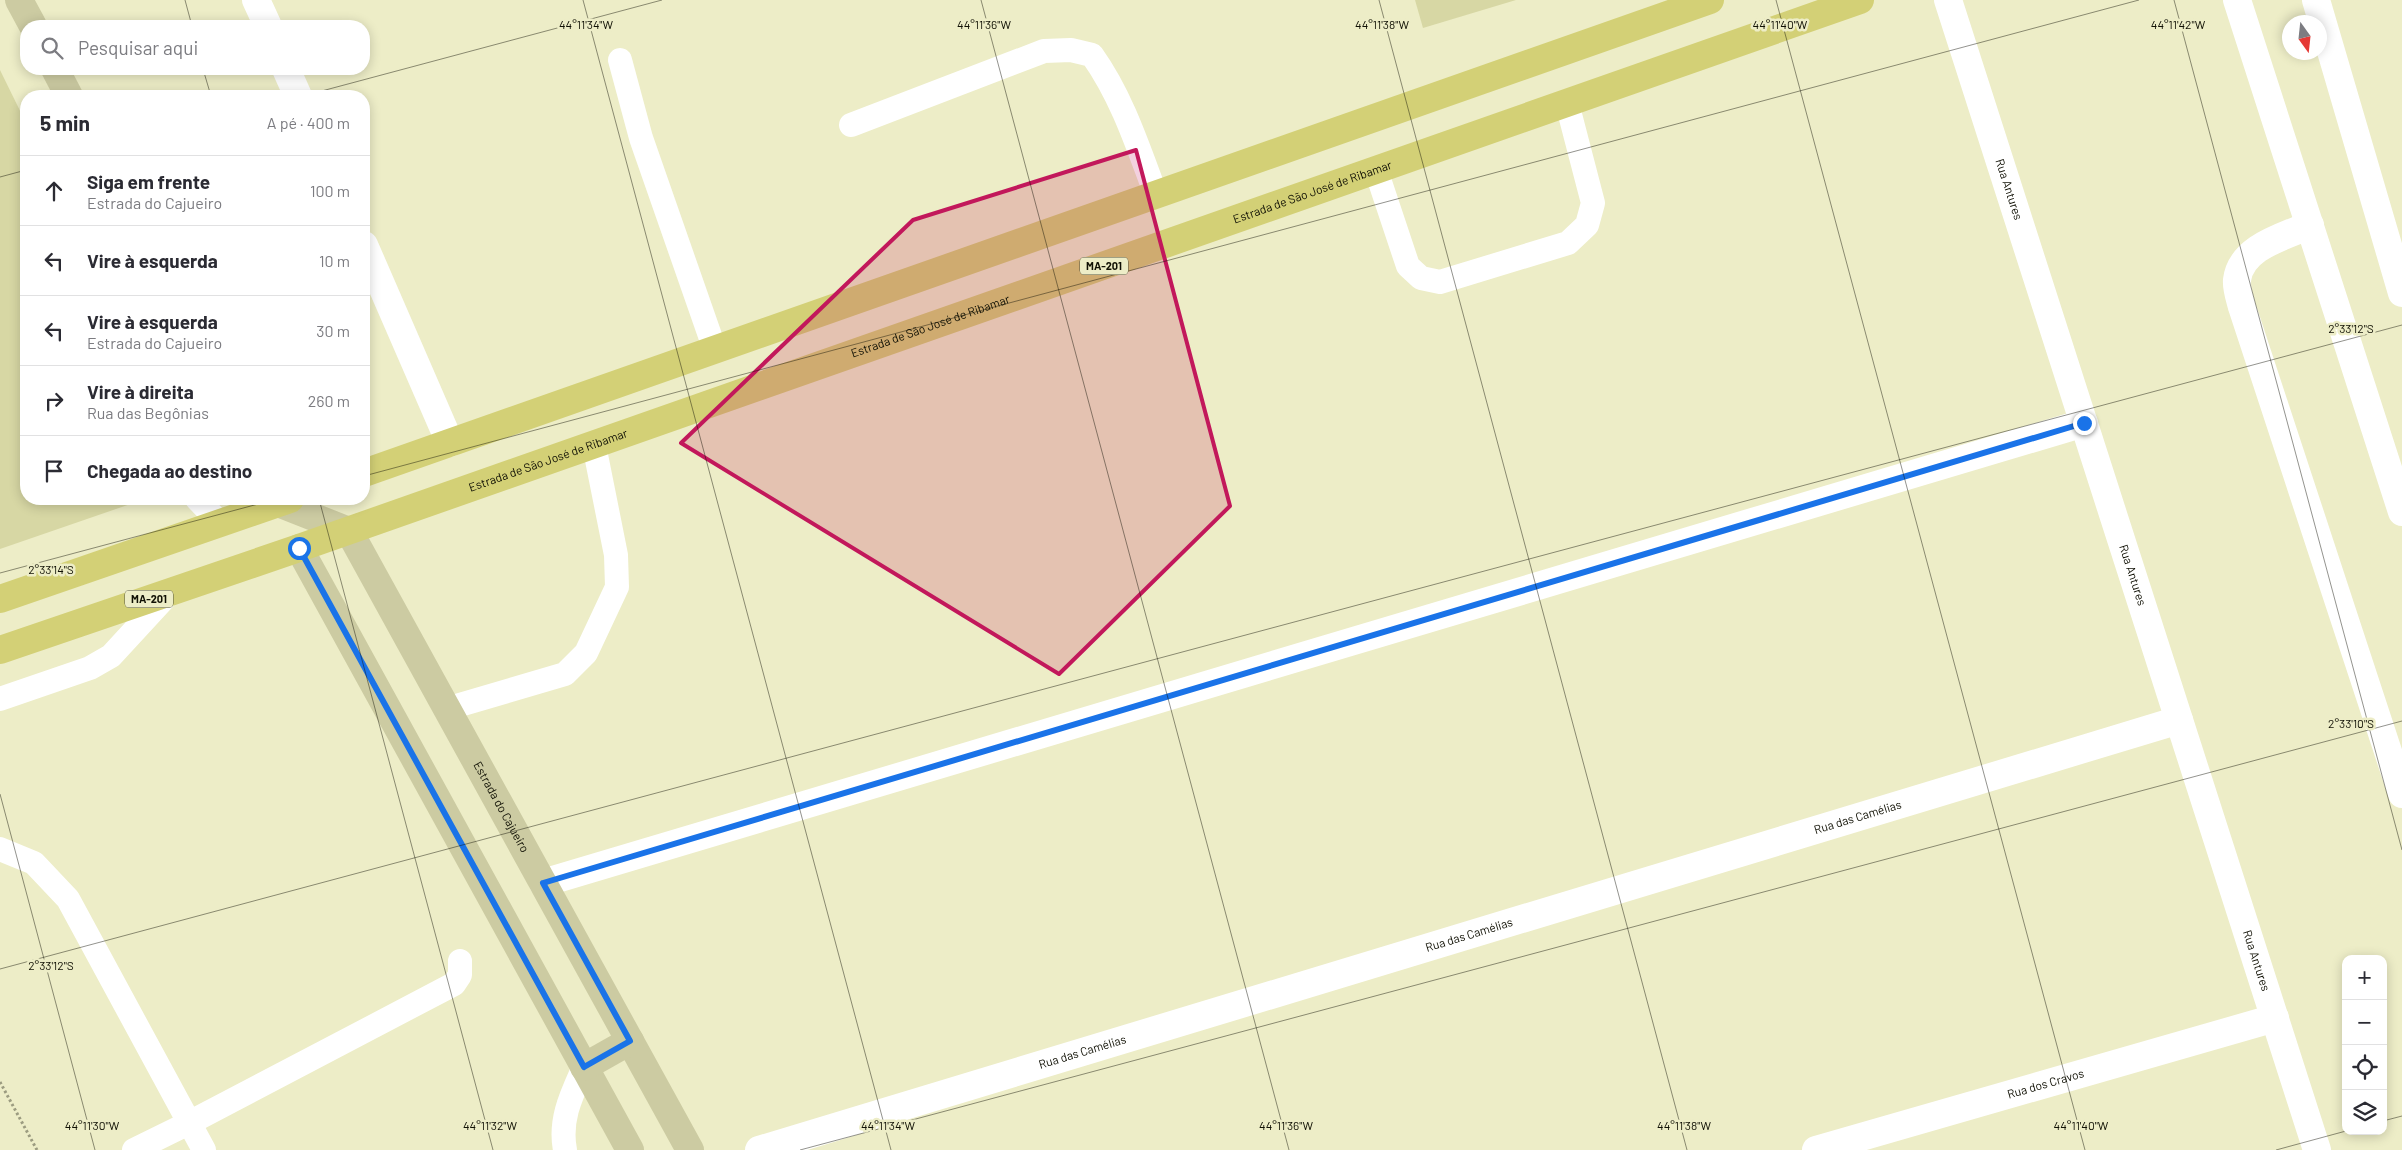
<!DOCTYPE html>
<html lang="pt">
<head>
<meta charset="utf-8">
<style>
  body { margin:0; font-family:Barlow,sans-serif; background:#f7f7f7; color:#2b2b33 }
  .controls { position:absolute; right:15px; bottom:15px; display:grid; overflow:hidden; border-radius:10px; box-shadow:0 2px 12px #0003 }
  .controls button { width:45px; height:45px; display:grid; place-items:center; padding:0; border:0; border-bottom:1px solid #e1e1e2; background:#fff; color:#2b2b33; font:25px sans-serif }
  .compass { position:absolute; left:2282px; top:15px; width:45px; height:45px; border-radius:50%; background:#fff; box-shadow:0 2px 12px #0003; rotate:165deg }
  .stop { position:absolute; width:15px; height:15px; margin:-11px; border:4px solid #1a73e8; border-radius:50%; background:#fff }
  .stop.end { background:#1a73e8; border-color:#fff; box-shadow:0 1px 5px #0008 }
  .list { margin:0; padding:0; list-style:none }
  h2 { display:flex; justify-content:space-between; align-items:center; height:65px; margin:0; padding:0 20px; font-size:21px }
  h2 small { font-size:16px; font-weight:400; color:#7c7c81 }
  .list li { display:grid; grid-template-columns:32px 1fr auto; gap:15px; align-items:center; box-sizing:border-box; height:70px; padding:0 20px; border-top:1px solid #e1e1e2 }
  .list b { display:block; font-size:19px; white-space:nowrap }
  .list p { margin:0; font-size:16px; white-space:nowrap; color:#7c7c81 }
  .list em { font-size:16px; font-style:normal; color:#7c7c81 }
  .icon { flex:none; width:28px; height:28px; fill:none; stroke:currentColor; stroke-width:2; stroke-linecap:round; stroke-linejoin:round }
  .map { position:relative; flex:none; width:2402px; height:1150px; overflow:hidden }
  .search { position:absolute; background:#fff; box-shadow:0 2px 12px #0003; left:20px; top:20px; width:350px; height:55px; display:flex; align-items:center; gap:12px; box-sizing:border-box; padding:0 18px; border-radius:20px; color:#7c7c81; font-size:19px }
  .panel { position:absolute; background:#fff; box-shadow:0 2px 12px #0003; left:20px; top:90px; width:350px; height:415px; border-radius:20px }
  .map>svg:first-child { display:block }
  .green { fill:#d7d7a4 }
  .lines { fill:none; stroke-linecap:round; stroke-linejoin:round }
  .path { stroke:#9c9c80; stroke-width:3; stroke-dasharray:2.5 2.5; stroke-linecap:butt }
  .service { stroke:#fff; stroke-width:24 }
  .minor { stroke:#fff; stroke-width:28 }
  .secondary { stroke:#cccba2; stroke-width:28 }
  .primary { stroke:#d3d076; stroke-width:28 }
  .route { stroke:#1a73e8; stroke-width:6 }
  .marked { fill:#c2185b; fill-opacity:0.2; stroke:#c2185b; stroke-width:4; stroke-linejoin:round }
  .ticks { fill:none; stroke:#101004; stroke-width:1; stroke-opacity:0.45 }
  .labels { text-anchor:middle; stroke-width:5; stroke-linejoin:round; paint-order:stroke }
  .shield { fill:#ededc7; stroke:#52523e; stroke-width:1 }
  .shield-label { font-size:11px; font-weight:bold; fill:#101004 }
  .street-label { font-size:12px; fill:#101004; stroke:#ededc7 }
  .ticks-label { font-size:12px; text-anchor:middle; fill:#101004; stroke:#ededc7; stroke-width:5; stroke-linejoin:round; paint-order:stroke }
</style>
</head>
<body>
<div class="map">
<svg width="2402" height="1150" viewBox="0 0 2402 1150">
  <rect width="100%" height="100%" fill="#ededc7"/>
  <g class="green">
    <polygon points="1415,0 1516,0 1423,28"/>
    <polygon points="0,70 26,123 26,499 145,499 0,549"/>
  </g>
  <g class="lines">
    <polyline class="path" points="0,1082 37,1150"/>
    <g class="service">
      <polyline points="620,60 641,138 715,350"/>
      <path d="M851,125L1044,51L1071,50L1092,55C1122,97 1138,147 1156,195"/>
      <polyline points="1376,170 1408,266 1421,278 1440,282 1568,243 1587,225 1593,203 1567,103"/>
      <polyline points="197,499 220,523"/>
      <polyline points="0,699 90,668 111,656 170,592"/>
      <polyline points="446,709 565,674 586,653 617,587 616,555 594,445"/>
      <polyline points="0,849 34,863 68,899 204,1150"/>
      <polyline points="134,1150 189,1123 454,984 460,975 460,961"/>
      <path d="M565,1150C559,1119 572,1094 584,1067"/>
    </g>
    <g class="minor">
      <polyline points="256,0 268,26"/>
      <path id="s1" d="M1948,0L2317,1150"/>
      <polyline points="2237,0 2402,512"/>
      <polyline points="2316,0 2402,293"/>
      <polyline points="286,69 298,96"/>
      <path d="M2310,225C2283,237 2241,247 2237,280C2236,288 2240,299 2242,307L2402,794"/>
      <polyline points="364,245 450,443"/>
      <polyline points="543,883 2084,423"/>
      <path id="s2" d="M759,1150L2179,720"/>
      <path id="s3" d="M1816,1150L2275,1018"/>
    </g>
    <g class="secondary">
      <polyline points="19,0 33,26"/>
      <polyline points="55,69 69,96"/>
      <path id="s4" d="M276,499L278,503L349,531L690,1150"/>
      <polyline points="299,548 630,1150"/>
      <polyline points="584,1067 630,1041"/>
    </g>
    <g class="primary">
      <polyline points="364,473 1710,0"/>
      <polyline points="0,599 290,499"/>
      <path id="s5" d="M0,650L299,548L1860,0"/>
    </g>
  </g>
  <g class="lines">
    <polyline class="route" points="299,548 584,1067 630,1041 543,883 2084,423"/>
  </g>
  <path class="marked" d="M1136,150L1230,506L1059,674L681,443L913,220Z"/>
  <path class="ticks" d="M185,0L192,26M583,0L891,1150M981,0L1289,1150M1379,0L1687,1150M1776,0L2085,1150M2174,0L2402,850M203,69L211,96M303,96L662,0M0,177L26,170M364,476L2139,0M319,499L493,1150M0,573L277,499M0,794L95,1150M0,969L2402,325M2383,1121L2402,1116M800,1150L2402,721M2276,1150L2346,1131"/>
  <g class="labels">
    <g class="shield">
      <rect x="1080" y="257.5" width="48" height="17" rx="4"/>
      <rect x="125" y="590.5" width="48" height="17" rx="4"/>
    </g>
    <g class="shield-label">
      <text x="1104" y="270">MA-201</text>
      <text x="149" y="603">MA-201</text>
    </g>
    <g class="street-label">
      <text dy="4" stroke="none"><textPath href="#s1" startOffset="199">Rua Antures</textPath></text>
      <text dy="4" stroke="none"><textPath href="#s5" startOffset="1390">Estrada de São José de Ribamar</textPath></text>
      <text dy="4" stroke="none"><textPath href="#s5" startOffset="985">Estrada de São José de Ribamar</textPath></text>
      <text dy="4" stroke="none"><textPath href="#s5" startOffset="580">Estrada de São José de Ribamar</textPath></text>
      <text dy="4" stroke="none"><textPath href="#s1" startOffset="604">Rua Antures</textPath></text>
      <text dy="4" stroke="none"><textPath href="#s4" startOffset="396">Estrada do Cajueiro</textPath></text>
      <text dy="4" stroke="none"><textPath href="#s2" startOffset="1148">Rua das Camélias</textPath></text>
      <text dy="4" stroke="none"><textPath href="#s2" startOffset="742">Rua das Camélias</textPath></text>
      <text dy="4" stroke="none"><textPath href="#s1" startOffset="1009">Rua Antures</textPath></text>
      <text dy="4" stroke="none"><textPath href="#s2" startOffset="338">Rua das Camélias</textPath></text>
      <text dy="4" stroke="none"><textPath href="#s3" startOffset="239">Rua dos Cravos</textPath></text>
    </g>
  </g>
  <g class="ticks-label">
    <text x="586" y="29">44°11'34"W</text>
    <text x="984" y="29">44°11'36"W</text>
    <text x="1382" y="29">44°11'38"W</text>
    <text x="1780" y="29">44°11'40"W</text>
    <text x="2178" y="29">44°11'42"W</text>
    <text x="2351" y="333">2°33'12"S</text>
    <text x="51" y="574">2°33'14"S</text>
    <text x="2351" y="728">2°33'10"S</text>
    <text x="51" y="970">2°33'12"S</text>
    <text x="92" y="1130">44°11'30"W</text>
    <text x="490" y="1130">44°11'32"W</text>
    <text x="888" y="1130">44°11'34"W</text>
    <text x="1286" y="1130">44°11'36"W</text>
    <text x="1684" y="1130">44°11'38"W</text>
    <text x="2081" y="1130">44°11'40"W</text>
  </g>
</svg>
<div class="controls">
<button>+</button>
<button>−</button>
<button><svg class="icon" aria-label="locate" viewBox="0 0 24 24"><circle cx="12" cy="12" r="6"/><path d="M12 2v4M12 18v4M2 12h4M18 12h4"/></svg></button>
<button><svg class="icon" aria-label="layers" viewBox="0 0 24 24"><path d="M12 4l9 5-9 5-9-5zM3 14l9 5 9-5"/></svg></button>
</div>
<svg class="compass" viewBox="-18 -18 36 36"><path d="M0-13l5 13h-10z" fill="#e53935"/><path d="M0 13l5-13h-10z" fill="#7c7c81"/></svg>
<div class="stop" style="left:299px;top:548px"></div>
<div class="stop end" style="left:2084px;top:423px"></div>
<div class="search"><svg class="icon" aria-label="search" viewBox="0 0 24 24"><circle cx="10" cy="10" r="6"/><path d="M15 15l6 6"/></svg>Pesquisar aqui</div>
<section class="panel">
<h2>5 min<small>A pé · 400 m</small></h2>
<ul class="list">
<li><svg class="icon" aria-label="ahead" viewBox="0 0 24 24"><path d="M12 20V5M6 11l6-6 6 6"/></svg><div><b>Siga em frente</b><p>Estrada do Cajueiro</p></div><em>100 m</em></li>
<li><svg class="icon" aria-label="left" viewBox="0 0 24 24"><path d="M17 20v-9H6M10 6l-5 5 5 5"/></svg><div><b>Vire à esquerda</b></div><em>10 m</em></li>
<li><svg class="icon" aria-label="left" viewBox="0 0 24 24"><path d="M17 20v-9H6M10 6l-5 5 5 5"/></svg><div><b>Vire à esquerda</b><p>Estrada do Cajueiro</p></div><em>30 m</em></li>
<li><svg class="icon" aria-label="right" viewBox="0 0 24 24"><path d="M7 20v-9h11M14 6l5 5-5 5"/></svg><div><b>Vire à direita</b><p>Rua das Begônias</p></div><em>260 m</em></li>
<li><svg class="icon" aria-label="arrive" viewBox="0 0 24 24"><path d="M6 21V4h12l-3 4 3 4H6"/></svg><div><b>Chegada ao destino</b></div></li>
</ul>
</section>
</div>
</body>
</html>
